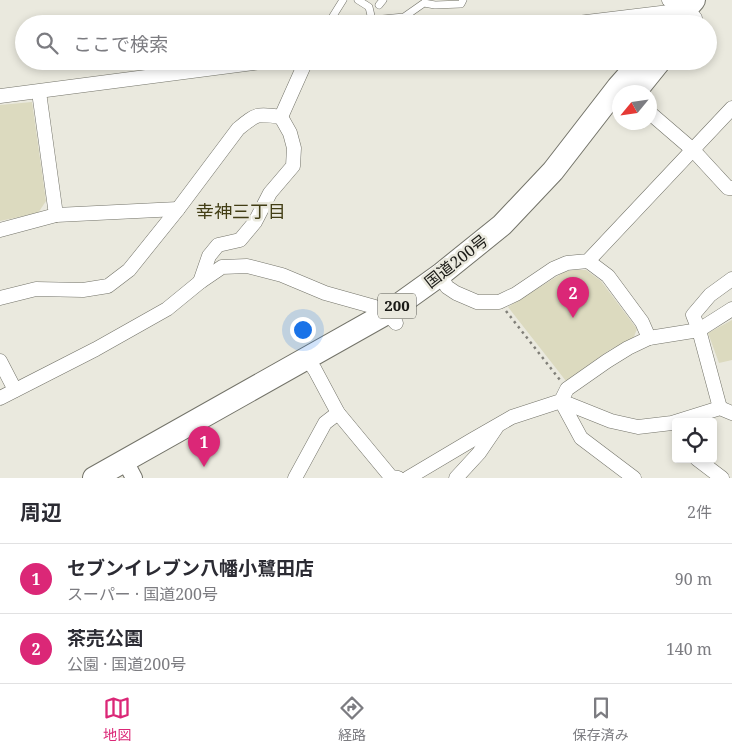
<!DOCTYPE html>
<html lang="ja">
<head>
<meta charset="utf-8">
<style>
  body { margin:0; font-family:"Noto Serif","Noto Sans JP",serif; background:#f7f7f7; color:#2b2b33 }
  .controls { position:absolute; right:15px; bottom:15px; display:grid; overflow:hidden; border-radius:5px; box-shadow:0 2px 8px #0003 }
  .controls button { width:45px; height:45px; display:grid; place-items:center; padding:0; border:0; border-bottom:1px solid #e1e1e2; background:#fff; color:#2b2b33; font:25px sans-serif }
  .compass { position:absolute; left:612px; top:85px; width:45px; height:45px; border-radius:50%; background:#fff; box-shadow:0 2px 8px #0003; rotate:241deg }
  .you { position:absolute; left:302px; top:329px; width:18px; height:18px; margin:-12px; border:4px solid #fff; border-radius:50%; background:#1a73e8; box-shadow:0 0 0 8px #1a73e833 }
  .badge { display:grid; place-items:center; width:32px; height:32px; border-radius:50%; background:#db2777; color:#fff; font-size:16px; font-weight:700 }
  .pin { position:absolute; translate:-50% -41px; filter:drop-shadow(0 1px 2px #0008) }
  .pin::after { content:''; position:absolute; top:26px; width:18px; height:15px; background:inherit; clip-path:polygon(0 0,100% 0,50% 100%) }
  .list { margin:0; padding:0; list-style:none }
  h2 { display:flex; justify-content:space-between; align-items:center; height:65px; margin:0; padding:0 20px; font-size:21px }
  h2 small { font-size:16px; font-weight:400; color:#7c7c81 }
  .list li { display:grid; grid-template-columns:32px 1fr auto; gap:15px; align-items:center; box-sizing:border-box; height:70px; padding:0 20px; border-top:1px solid #e1e1e2 }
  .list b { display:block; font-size:19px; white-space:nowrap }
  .list p { margin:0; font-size:16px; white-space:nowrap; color:#7c7c81 }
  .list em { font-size:16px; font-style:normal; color:#7c7c81 }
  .icon { flex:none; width:28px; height:28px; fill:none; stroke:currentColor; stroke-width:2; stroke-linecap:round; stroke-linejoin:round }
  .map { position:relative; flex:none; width:732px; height:478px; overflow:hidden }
  .search { position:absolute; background:#fff; box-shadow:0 2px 8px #0003; left:15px; right:15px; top:15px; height:55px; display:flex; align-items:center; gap:12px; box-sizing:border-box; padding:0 18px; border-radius:28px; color:#7c7c81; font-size:19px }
  .sheet { height:205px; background:#fff }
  nav { display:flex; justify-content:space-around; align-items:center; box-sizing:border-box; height:70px; border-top:1px solid #e1e1e2; background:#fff; font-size:14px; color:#7c7c81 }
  nav a { display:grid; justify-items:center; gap:2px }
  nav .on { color:#db2777 }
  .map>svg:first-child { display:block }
  .green { fill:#dcdabf }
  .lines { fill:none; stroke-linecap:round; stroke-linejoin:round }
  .service-casing { stroke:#737369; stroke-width:8 }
  .minor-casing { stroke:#737369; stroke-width:15 }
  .tertiary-casing { stroke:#737369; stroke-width:18 }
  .trunk-casing { stroke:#737369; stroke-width:24 }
  .path { stroke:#807f78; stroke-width:2.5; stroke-dasharray:2.5 4; stroke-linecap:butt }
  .service { stroke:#fff; stroke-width:7 }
  .minor { stroke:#fff; stroke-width:14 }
  .tertiary { stroke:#fff; stroke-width:16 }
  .trunk { stroke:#fff; stroke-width:22 }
  .labels { text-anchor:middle; stroke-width:5; stroke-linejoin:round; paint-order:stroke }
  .shield { fill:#eae9de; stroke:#585852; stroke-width:1 }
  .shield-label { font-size:15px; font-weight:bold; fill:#1a1a16 }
  .street-label { font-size:16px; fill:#1a1a16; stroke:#eae9de }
  .neighbourhood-label { font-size:18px; fill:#423e15; stroke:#eae9de }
</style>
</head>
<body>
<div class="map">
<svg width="732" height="478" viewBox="0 0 732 478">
  <rect width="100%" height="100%" fill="#eae9de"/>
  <g class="green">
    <polygon points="32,102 46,201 38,213 0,221 0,105"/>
    <polygon points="573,270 586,270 601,281 637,329 633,339 611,349 566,381 508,307 564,272"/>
    <polygon points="732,320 732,360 719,363 708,333"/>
  </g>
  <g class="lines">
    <defs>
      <g id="service">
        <polyline points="358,0 369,7 372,20 404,17 424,3 435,5 461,4 463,0"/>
        <polyline points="379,5 383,0"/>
        <polyline points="328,24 343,0"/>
      </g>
      <g id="minor">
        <polyline points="669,0 686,10 695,18"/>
        <polyline points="570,24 686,10"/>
        <polyline points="39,92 56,215"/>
        <polyline points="0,96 268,61"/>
        <polyline points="650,113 693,150 728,188 732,188"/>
        <polyline points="281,117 306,61"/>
        <polyline points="0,230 56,215 178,209"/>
        <polyline points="588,261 608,276 642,322 649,338"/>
        <polyline points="440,275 447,287 456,293 477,302 499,302 516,294 553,269 567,263 588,261 732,108"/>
        <polyline points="200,282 209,256 218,245 240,240 255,222 270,193 293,166 294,148 290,133 281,117"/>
        <path d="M0,298L36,289L83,290L108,286L129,270L178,209L238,129C256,114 257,113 281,117"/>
        <polyline points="307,358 315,370 338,413 391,477 398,478"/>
        <polyline points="0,361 15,390"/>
        <polyline points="0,398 96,349 167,309 200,282 222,267 247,266 282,275 325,293 375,307 387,313 396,323"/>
        <polyline points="561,401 611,421 638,427 672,423 720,408 732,413"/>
        <polyline points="561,401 581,438 634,478"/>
        <polyline points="720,408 699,330 693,315 710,295 732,279"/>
        <polyline points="697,459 722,478"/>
        <polyline points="295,478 325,423 338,413"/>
        <polyline points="408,478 472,440 512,417 561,401 567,389 607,361 628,348 649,338 699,330 732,309"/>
        <polyline points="456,478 479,453 496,428"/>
      </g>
      <polyline id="tertiary" points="125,461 134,478"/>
      <g id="trunk">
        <polyline points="673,24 694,0"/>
        <polyline points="635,92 660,61"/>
        <polyline points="94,478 387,313 440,275 502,225 553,171 618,87 641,61"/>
      </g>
    </defs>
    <use href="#service" class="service-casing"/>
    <use href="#minor" class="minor-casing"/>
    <use href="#tertiary" class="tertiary-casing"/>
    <use href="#trunk" class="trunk-casing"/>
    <polyline class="path" points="506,311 560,380"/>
    <use href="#service" class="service"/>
    <use href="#minor" class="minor"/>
    <use href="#tertiary" class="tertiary"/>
    <use href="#trunk" class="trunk"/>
  </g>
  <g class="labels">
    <rect class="shield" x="378" y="293.5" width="38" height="25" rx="4"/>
    <g class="shield-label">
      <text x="397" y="311">200</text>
    </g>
    <g class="street-label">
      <text transform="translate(456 261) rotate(-38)" y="6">国道200号</text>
    </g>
    <g class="neighbourhood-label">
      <text x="241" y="218">幸神三丁目</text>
    </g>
  </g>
</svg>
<div class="controls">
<button><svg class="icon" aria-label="locate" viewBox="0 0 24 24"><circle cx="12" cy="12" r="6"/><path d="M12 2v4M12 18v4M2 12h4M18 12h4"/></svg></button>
</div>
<svg class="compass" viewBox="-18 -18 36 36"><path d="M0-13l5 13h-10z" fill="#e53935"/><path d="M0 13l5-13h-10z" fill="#7c7c81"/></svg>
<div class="you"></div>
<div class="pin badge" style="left:204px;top:467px">1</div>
<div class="pin badge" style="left:573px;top:318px">2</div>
<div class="search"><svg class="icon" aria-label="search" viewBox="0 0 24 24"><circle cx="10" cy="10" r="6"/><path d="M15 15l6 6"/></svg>ここで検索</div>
</div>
<section class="sheet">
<h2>周辺<small>2件</small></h2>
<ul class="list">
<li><span class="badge">1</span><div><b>セブンイレブン八幡小鷺田店</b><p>スーパー · 国道200号</p></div><em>90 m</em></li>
<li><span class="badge">2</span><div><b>茶売公園</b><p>公園 · 国道200号</p></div><em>140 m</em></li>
</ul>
</section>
<nav>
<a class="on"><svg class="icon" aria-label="map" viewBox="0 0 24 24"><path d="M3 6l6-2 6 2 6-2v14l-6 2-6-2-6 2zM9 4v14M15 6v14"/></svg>地図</a>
<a><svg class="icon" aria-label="directions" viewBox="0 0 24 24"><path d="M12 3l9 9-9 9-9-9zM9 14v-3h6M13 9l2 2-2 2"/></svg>経路</a>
<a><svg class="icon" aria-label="saved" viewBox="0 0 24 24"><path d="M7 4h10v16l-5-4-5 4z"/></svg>保存済み</a>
</nav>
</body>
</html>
